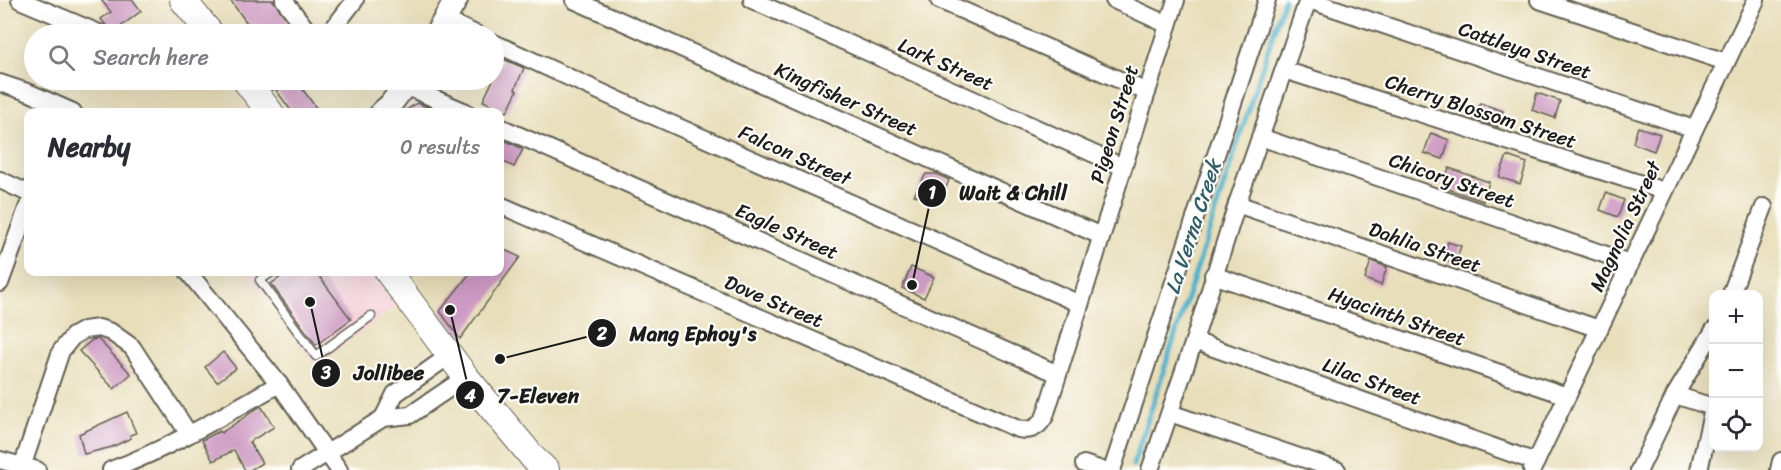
<!DOCTYPE html>
<html lang="en">
<head>
<meta charset="utf-8">
<style>
  body { margin:0; font-family:Sriracha,sans-serif; background:#f7f7f7; color:#2b2b33 }
  .controls { position:absolute; right:18px; bottom:18px; display:grid; overflow:hidden; border-radius:12px; box-shadow:0 6px 24px #0002 }
  .controls button { width:54px; height:54px; display:grid; place-items:center; padding:0; border:0; border-bottom:2px solid #e1e1e2; background:#fff; color:#2b2b33; font:30px sans-serif }
  .list { margin:0; padding:0; list-style:none }
  h2 { display:flex; justify-content:space-between; align-items:center; height:78px; margin:0; padding:0 24px; font-size:26px }
  h2 small { font-size:20px; font-weight:400; color:#7c7c81 }
  .icon { flex:none; width:33px; height:33px; fill:none; stroke:currentColor; stroke-width:2; stroke-linecap:round; stroke-linejoin:round }
  .map { position:relative; flex:none; width:1781px; height:470px; overflow:hidden }
  .search { position:absolute; background:#fff; box-shadow:0 6px 24px #0002; left:24px; top:24px; width:480px; height:66px; display:flex; align-items:center; gap:15px; box-sizing:border-box; padding:0 21px; border-radius:33px; color:#7c7c81; font-size:22px }
  .panel { position:absolute; background:#fff; box-shadow:0 6px 24px #0002; left:24px; top:108px; width:480px; height:168px; border-radius:12px }
  .map>svg:first-child { display:block }
  .built { fill:#f5cfd9 }
  .lines { fill:none; stroke-linecap:round; stroke-linejoin:round }
  .stream { stroke:#49afc8; stroke-width:5 }
  .building { fill:#cd9ac3 }
  .service-casing { stroke:#636053; stroke-width:11 }
  .minor-casing { stroke:#636053; stroke-width:20 }
  .secondary-casing { stroke:#636053; stroke-width:26 }
  .primary-casing { stroke:#636053; stroke-width:28 }
  .service { stroke:#fff; stroke-width:8 }
  .minor { stroke:#fff; stroke-width:16 }
  .secondary { stroke:#fff; stroke-width:22 }
  .primary { stroke:#fff; stroke-width:26 }
  .labels { text-anchor:middle; stroke-width:4.5; stroke-linejoin:round; paint-order:stroke }
  .street-label { font-size:20px; fill:#1c1c1c; stroke:#fdfcf7 }
  .water-label { font-size:21px; font-style:italic; fill:#305e69; stroke:#fdfcf7 }
  .leader { fill:none; stroke:#1c1c1c; stroke-width:2 }
  .callout-dot { fill:#1c1c1c; stroke:#fdfcf7; stroke-width:2 }
  .mark-label { font-size:18px; text-anchor:middle; font-weight:bold; fill:#fff }
  .callout-label { font-size:21px; text-anchor:middle; font-weight:bold; fill:#1c1c1c; stroke:#fdfcf7; stroke-width:4.5; stroke-linejoin:round; paint-order:stroke }
</style>
</head>
<body>
<div class="map">
<svg width="1781" height="470" viewBox="0 0 1781 470">
  <rect width="100%" height="100%" fill="#fdfcf7"/>
  <filter id="ink" filterUnits="userSpaceOnUse"><feTurbulence type="fractalNoise" baseFrequency=".0167" numOctaves="2"/><feDisplacementMap in="SourceGraphic" scale="12" xChannelSelector="R" yChannelSelector="G"/><feConvolveMatrix kernelMatrix="1 2 1 2 8 2 1 2 1" color-interpolation-filters="sRGB"/></filter>
  <filter id="wash" filterUnits="userSpaceOnUse"><feTurbulence type="fractalNoise" baseFrequency=".008" numOctaves="4" result="noise"/><feDisplacementMap in="SourceGraphic" scale="24" xChannelSelector="R" yChannelSelector="G"/><feGaussianBlur stdDeviation="1.35" result="paint"/><feColorMatrix in="noise" values="0 0 0 0 0 0 0 0 0 0 0 0 0 0 0 0 0 1.4 0 .05"/><feComposite in="paint" operator="in"/></filter>
  <g filter="url(#wash)">
    <rect width="100%" height="100%" fill="#e8deba"/>
    <polygon class="built" points="247,272 372,272 397,306 316,365"/>
    <g class="lines">
      <polyline class="stream" points="1133,465 1284,0"/>
    </g>
    <g id="blocks">
      <g class="building">
        <polygon points="101,0 133,0 141,11 112,33 101,19 111,12"/>
        <polygon points="230,0 273,0 297,34 255,34"/>
        <polygon points="503,59 524,68 515,89 517,91 507,112 483,101"/>
        <polygon points="291,80 296,80 319,112 292,112 276,90"/>
        <polygon points="1537,93 1560,101 1555,118 1532,110"/>
        <polygon points="417,103 440,112 403,112"/>
        <polygon points="1480,103 1503,111 1498,127 1474,119"/>
        <polygon points="1638,127 1660,134 1654,151 1633,143"/>
        <polygon points="1431,133 1449,140 1443,159 1424,153"/>
        <polygon points="500,138 523,149 514,167 500,160"/>
        <polygon points="1507,156 1527,163 1520,184 1499,177"/>
        <polygon points="1449,168 1489,182 1483,201 1442,187"/>
        <polygon points="926,174 936,174 949,180 941,201 914,195"/>
        <polygon points="1606,193 1624,200 1618,217 1600,210"/>
        <polygon points="1448,242 1461,246 1455,264 1442,259"/>
        <polygon points="500,248 520,257 460,339 440,311 471,272 500,272"/>
        <polygon points="1371,261 1387,267 1381,285 1365,279"/>
        <polygon points="911,267 934,277 924,298 902,288"/>
        <polygon points="288,272 316,272 351,319 316,345 271,284"/>
        <polygon points="98,339 131,374 114,389 79,351 92,340"/>
        <polygon points="223,352 236,368 217,382 205,367"/>
        <polygon points="261,406 274,427 249,442 262,463 250,470 245,470 234,450 213,461 202,440 220,431 221,433"/>
        <polygon points="127,412 136,433 130,435 131,438 112,447 84,454 79,434"/>
      </g>
    </g>
  </g>
  <g filter="url(#ink)">
    <use href="#blocks" fill-opacity="0" stroke="#636053" stroke-width="1.5"/>
    <g class="lines">
      <defs>
        <polyline id="service" points="272,272 260,280 316,356 371,316"/>
        <g id="minor">
          <polyline points="20,0 101,34"/>
          <polyline points="284,0 310,34"/>
          <polyline points="574,0 1101,236"/>
          <polyline points="752,0 1123,167"/>
          <polyline points="939,0 1147,92"/>
          <polyline points="1114,0 1168,25"/>
          <polyline points="1309,0 1694,129"/>
          <polyline points="1539,0 1726,62"/>
          <polyline points="445,20 476,34"/>
          <polyline points="329,34 355,0"/>
          <polyline points="494,43 649,114 1080,304"/>
          <polyline points="1284,70 1664,191"/>
          <polyline points="0,83 30,93 73,112"/>
          <polyline points="405,86 466,112"/>
          <polyline points="254,92 271,80"/>
          <polyline points="500,127 1058,374"/>
          <polyline points="1260,137 1630,263"/>
          <polyline points="0,180 28,193"/>
          <polyline points="1237,204 1599,329"/>
          <path d="M500,205L1018,429C1031,432 1039,427 1045,416L1176,0"/>
          <polyline points="188,272 279,384 339,470"/>
          <polyline points="1213,275 1567,396"/>
          <polyline points="0,283 28,206"/>
          <polyline points="1731,294 1764,207"/>
          <polyline points="1194,341 1536,462"/>
          <polyline points="1675,395 1713,407"/>
          <polyline points="1170,413 1337,470"/>
          <polyline points="383,418 395,394 450,355"/>
          <polyline points="0,460 37,470"/>
          <polyline points="1084,464 1102,470"/>
          <polyline points="22,467 61,351 73,336 84,330 99,328 111,332 132,347 189,434"/>
          <path d="M111,470C170,448 224,415 279,384"/>
          <polyline points="300,470 383,418 410,415 466,377"/>
          <polyline points="1112,470 1267,0"/>
          <polyline points="1150,470 1194,341 1237,204 1308,0"/>
          <polyline points="1532,470 1756,0"/>
          <polyline points="1639,470 1675,395 1714,330"/>
          <polyline points="1699,470 1714,404"/>
          <polyline points="1779,470 1781,461"/>
        </g>
        <g id="secondary">
          <polyline points="436,34 456,0"/>
          <polyline points="382,112 390,105 409,80"/>
        </g>
        <g id="primary">
          <polyline points="183,0 211,34"/>
          <polyline points="245,80 270,112"/>
          <polyline points="388,272 466,377 534,459 546,470"/>
        </g>
      </defs>
      <use href="#service" class="service-casing"/>
      <use href="#minor" class="minor-casing"/>
      <use href="#secondary" class="secondary-casing"/>
      <use href="#primary" class="primary-casing"/>
      <use href="#service" class="service"/>
      <use href="#minor" class="minor"/>
      <use href="#secondary" class="secondary"/>
      <use href="#primary" class="primary"/>
    </g>
  </g>
  <g class="labels">
    <g class="street-label">
      <text transform="translate(1525 50) rotate(19)" y="7">Cattleya Street</text>
      <text transform="translate(946 64) rotate(24)" y="7">Lark Street</text>
      <text transform="translate(846 99) rotate(24)" y="7">Kingfisher Street</text>
      <text transform="translate(1481 111) rotate(18)" y="7">Cherry Blossom Street</text>
      <text transform="translate(1114 124) rotate(-73)" y="7">Pigeon Street</text>
      <text transform="translate(795 155) rotate(24)" y="7">Falcon Street</text>
      <text transform="translate(1452 180) rotate(19)" y="7">Chicory Street</text>
      <text transform="translate(1625 226) rotate(-65)" y="7">Magnolia Street</text>
      <text transform="translate(787 231) rotate(24)" y="7">Eagle Street</text>
      <text transform="translate(1425 247) rotate(19)" y="7">Dahlia Street</text>
      <text transform="translate(774 301) rotate(23)" y="7">Dove Street</text>
      <text transform="translate(1397 316) rotate(19)" y="7">Hyacinth Street</text>
      <text transform="translate(1372 381) rotate(20)" y="7">Lilac Street</text>
    </g>
    <g class="water-label">
      <text transform="translate(1193 227) rotate(-72)" y="7">La Verna Creek</text>
    </g>
  </g>
  <path class="leader" d="M912 285L932 193M500 359L602 333M310 302L326 373M450 310L470 395"/>
  <g class="callout-dot">
    <circle cx="912" cy="285" r="6"/>
    <circle cx="500" cy="359" r="6"/>
    <circle cx="310" cy="302" r="6"/>
    <circle cx="450" cy="310" r="6"/>
    <circle cx="932" cy="193" r="15"/>
    <circle cx="602" cy="333" r="15"/>
    <circle cx="326" cy="373" r="15"/>
    <circle cx="470" cy="395" r="15"/>
  </g>
  <g class="mark-label">
    <text x="932" y="199">1</text>
    <text x="602" y="340">2</text>
    <text x="326" y="379">3</text>
    <text x="470" y="402">4</text>
  </g>
  <g class="callout-label">
    <text x="1013" y="200">Wait &amp; Chill</text>
    <text x="693" y="341">Mang Ephoy's</text>
    <text x="389" y="380">Jollibee</text>
    <text x="538" y="403">7-Eleven</text>
  </g>
</svg>
<div class="controls">
<button>+</button>
<button>−</button>
<button><svg class="icon" aria-label="locate" viewBox="0 0 24 24"><circle cx="12" cy="12" r="6"/><path d="M12 2v4M12 18v4M2 12h4M18 12h4"/></svg></button>
</div>
<div class="search"><svg class="icon" aria-label="search" viewBox="0 0 24 24"><circle cx="10" cy="10" r="6"/><path d="M15 15l6 6"/></svg>Search here</div>
<section class="panel">
<h2>Nearby<small>0 results</small></h2>
<ul class="list">
</ul>
</section>
</div>
</body>
</html>
